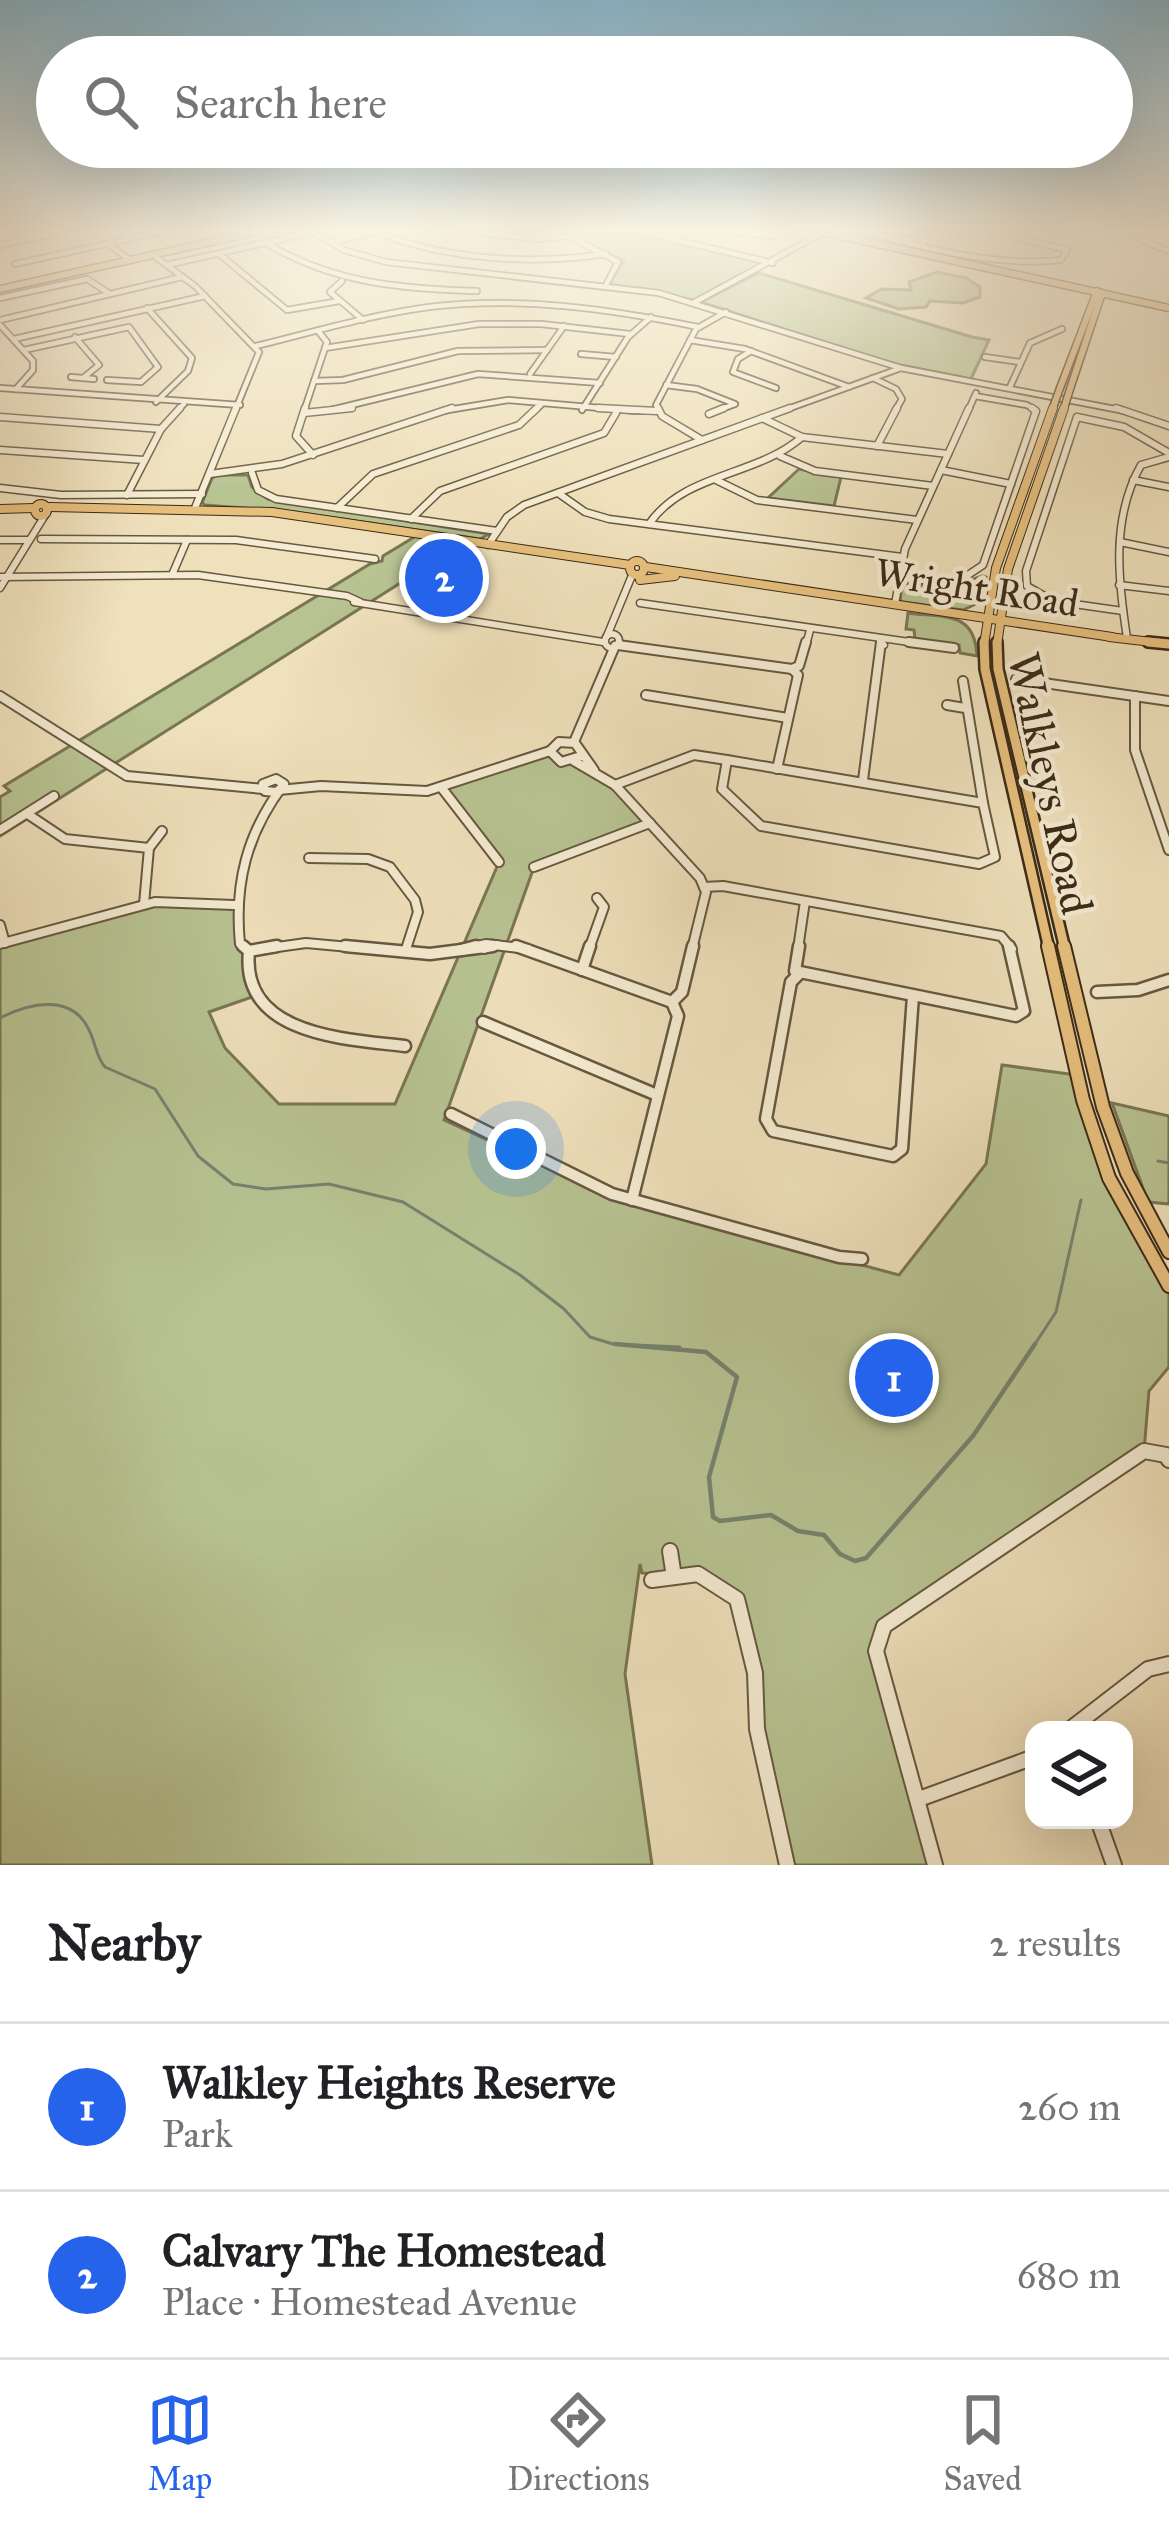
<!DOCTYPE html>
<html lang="en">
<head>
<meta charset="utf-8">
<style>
  body { margin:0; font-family:"IM FELL Great Primer",serif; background:#f6f6f6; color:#202124 }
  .controls { position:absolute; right:36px; bottom:36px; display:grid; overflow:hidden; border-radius:24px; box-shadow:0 12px 48px #0002 }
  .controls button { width:108px; height:108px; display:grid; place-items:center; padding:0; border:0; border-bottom:3px solid #e0e0e0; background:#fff; color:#202124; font:60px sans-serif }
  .you { position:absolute; left:516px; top:1149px; width:42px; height:42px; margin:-30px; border:9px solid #fff; border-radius:50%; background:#1a73e8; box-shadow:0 0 0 18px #1a73e833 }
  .badge { display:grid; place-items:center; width:78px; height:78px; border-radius:50%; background:#2563eb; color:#fff; font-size:39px; font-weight:700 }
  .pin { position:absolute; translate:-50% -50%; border:6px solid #fff; box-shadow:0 3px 12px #0006 }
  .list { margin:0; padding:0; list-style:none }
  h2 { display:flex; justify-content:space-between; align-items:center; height:156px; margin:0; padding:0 48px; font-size:51px }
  h2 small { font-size:39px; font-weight:400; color:#757577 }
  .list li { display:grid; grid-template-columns:78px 1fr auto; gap:36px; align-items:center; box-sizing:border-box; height:168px; padding:0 48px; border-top:3px solid #e0e0e0 }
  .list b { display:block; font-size:45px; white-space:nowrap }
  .list p { margin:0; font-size:39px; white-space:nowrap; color:#757577 }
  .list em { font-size:39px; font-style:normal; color:#757577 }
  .icon { flex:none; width:66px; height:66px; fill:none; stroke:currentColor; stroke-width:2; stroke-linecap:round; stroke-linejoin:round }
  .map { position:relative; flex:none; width:1169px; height:1865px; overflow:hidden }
  .search { position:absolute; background:#fff; box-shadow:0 12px 48px #0002; left:36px; right:36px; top:36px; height:132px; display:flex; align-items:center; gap:30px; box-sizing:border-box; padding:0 42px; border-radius:66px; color:#757577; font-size:45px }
  .sheet { height:492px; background:#fff }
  nav { display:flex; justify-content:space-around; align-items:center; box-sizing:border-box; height:168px; border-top:3px solid #e0e0e0; background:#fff; font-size:33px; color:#757577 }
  nav a { display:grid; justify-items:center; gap:6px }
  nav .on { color:#2563eb }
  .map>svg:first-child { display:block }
  .green { fill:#b8c392; stroke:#797654; stroke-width:3 }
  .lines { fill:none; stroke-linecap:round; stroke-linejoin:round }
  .stream-far1 { stroke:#75836f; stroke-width:3 }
  .stream { stroke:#75836f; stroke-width:4.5 }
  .minor-far4-casing { stroke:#675840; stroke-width:8 }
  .minor-far3-casing { stroke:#675840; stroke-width:9 }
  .minor-far2-casing { stroke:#675840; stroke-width:12 }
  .minor-far1-casing { stroke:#675840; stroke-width:15 }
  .minor-casing { stroke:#675840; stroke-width:18 }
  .major-far3-casing { stroke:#3a2a17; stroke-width:9 }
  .major-far2-casing { stroke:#3a2a17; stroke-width:10 }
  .major-far1-casing { stroke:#3a2a17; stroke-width:14 }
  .major-casing { stroke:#3a2a17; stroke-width:16 }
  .minor-far4 { stroke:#f5ecd3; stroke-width:4.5 }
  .minor-far3 { stroke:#f5ecd3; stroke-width:6 }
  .minor-far2 { stroke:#f5ecd3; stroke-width:8 }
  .minor-far1 { stroke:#f5ecd3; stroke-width:10 }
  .minor { stroke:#f5ecd3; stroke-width:14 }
  .major-far3 { stroke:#e8c07e; stroke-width:6 }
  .major-far2 { stroke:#e8c07e; stroke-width:8 }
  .major-far1 { stroke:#e8c07e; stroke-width:9 }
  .major { stroke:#e8c07e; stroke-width:12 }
  .major-bridge-casing { stroke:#3a2a17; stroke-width:9; stroke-linecap:butt }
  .major-bridge { stroke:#e8c07e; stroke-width:6 }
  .labels { text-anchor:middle; stroke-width:9; stroke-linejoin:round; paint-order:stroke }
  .far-street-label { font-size:39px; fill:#3a2a17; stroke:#f5ecd3 }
  .street-label { font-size:45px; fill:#3a2a17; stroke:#f5ecd3 }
</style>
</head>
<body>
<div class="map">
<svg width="1169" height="1865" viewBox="0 0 1169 1865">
  <rect width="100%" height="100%" fill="#efe1bc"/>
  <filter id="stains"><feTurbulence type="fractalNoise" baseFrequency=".00167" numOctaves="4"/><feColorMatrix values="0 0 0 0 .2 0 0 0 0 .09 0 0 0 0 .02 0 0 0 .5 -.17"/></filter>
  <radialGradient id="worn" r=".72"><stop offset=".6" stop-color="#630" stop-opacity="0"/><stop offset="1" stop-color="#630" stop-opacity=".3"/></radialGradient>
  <g class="green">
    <polygon points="563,231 635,231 770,263 695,300 609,284 624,261"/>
    <polygon points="937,272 966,278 980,287 980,297 963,303 930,301 926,307 899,309 866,298 882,289 911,290 909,282"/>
    <polygon points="759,273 972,337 989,340 971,379 885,362 701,302"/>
    <polygon points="799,469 841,477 834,506 768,498"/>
    <polygon points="218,475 248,475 252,487 268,499 489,534 480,539 294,512 205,505 202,503 212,478"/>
    <polygon points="416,536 462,544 0,836 0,797 10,791 4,786 370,564 382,561 383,556"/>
    <polygon points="982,576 986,577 980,602 963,610 900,602 902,583 948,588"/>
    <path d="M908,613C945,618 975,611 977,656L960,653L959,645L915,639L914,630L906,629Z"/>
    <polygon points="550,751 594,770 650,823 534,867 444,1120 613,1198 899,1275 986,1164 1002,1065 1077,1075 1117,1194 1169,1285 1169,1367 1149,1391 1144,1451 884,1626 877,1652 937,1865 788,1865 737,1600 698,1574 642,1573 640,1564 625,1674 652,1865 0,1865 0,945 155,902 234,905 240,943 258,995 209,1012 225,1048 279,1104 395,1104 499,862 437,789"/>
    <polygon points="1112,1103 1169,1116 1169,1204 1148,1202"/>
  </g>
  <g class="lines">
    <g class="stream-far1">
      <path d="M0,1018C29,1003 72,993 89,1030C96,1043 95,1055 105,1067L155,1089L198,1156L233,1184L266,1189L329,1184L403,1202L520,1275L564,1309L590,1337L613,1344L680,1347"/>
      <polyline points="1158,1161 1169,1163"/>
      <polyline points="1033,1347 1056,1312 1081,1200"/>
    </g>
    <polyline class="stream" points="615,1344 706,1352 737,1377 709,1477 713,1517 720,1521 771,1515 798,1531 824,1535 840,1554 855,1561 866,1558 973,1436 1035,1344"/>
    <defs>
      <g id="minor-far4">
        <polyline points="311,231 344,250 386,262 659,293 901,368 1125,411"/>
        <polyline points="460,231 539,239 569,236"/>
        <polyline points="638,231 773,263"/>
        <polyline points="719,231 774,236"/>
        <path d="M865,231C927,249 996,267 1061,260L1067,250L991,231"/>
        <polyline points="1133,231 1143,241 1169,251"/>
        <path d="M376,232C446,260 532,265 606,254"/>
        <polyline points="565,234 618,262 606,285"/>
        <polyline points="896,240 926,238 921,245"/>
        <polyline points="332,242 380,231"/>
        <polyline points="107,243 130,260"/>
        <path d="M266,243C332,283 401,289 477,291"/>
        <polyline points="0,245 67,231"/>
        <polyline points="219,254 287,310 339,301"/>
        <polyline points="153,255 195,286 259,352 235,411"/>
        <polyline points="15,264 165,231"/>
        <polyline points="167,265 313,232"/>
        <polyline points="342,281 330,292 363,320"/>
        <polyline points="0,298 87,279 110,294"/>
        <polyline points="695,302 826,231"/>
        <polyline points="147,308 192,358 188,371 156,402"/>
        <polyline points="0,320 182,277"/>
        <polyline points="0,325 33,361 33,370 16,389"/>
        <polyline points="75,337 99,365 83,378"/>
        <polyline points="14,339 205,296"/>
        <polyline points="690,340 745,349 849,387"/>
        <path d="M256,346C313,332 370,315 429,307C519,296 610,309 698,327"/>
        <polyline points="325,348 479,324 541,324 630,334"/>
        <polyline points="24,350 129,327 158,367 141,382 107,380"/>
        <polyline points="751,351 738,359 733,372 776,388"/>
        <polyline points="581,354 616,357"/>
        <polyline points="985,357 1020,362"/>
        <polyline points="530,374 564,326"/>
        <polyline points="71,377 94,379"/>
        <polyline points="873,378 896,389 902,399 895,411"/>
        <polyline points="314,381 343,380 458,351 547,350"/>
        <polyline points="666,385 697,389 735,404 716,411"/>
        <polyline points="1010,387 1030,343 1062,329"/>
        <polyline points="0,388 240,405"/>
        <polyline points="975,396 1027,405 1036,411"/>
        <polyline points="582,410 628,337 651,317"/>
        <polyline points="177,411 184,404"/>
        <polyline points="304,411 327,342 318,331"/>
        <polyline points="327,411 478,374 600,383"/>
        <polyline points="442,411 508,400 635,411"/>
        <polyline points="534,411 541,405"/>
        <polyline points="640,411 657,411"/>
        <polyline points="659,411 656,405 696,329 726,312"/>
        <polyline points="782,411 901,368"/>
        <polyline points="968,411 976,393"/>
      </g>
      <g id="minor-far3">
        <polyline points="305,408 296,436 313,455"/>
        <polyline points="598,408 657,411"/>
        <polyline points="658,408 662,416 702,440"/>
        <polyline points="1116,408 1169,426"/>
        <polyline points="304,413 352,408"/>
        <polyline points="709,414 724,408"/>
        <polyline points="0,417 161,429"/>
        <polyline points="762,418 802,437 948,454"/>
        <polyline points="877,446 897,408"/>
        <polyline points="0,450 144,460"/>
        <polyline points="780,456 815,471 933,486"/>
        <polyline points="941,470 1011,484"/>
        <polyline points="252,473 258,490 276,499 497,531"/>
        <polyline points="210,474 282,464 452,408"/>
        <polyline points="716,480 757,500 917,520"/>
        <polyline points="1133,480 1169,487"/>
        <polyline points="0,488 61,495 202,494"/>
        <polyline points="558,493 585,512 609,519 902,557"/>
        <polyline points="127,495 161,429 180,408"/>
        <polyline points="195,508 236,408"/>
        <polyline points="337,508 373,474 519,425 537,408"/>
        <polyline points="411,519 440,491 604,433 616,413"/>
        <path d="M649,524C685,472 756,477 802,437"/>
        <polyline points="41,539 236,540 375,559"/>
        <polyline points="0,540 29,540"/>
        <polyline points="1120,542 1169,552"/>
        <polyline points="488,545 507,517 524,505 790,408"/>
        <polyline points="172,575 187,540"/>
        <polyline points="0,577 198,575 347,596 360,602"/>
        <polyline points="899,578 956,583 983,565 1036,411 1032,408"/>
        <polyline points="1119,585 1169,591"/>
        <polyline points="0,588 47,512"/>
        <polyline points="354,602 603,642"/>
        <polyline points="640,603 930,645"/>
        <polyline points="895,604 905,549 969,408"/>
        <polyline points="1123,611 1053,601 1027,586 1026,571 1077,417 1124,427 1169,453"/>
        <circle cx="612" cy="641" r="7"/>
        <polyline points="607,636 633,573"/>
        <path d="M1127,638C1118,580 1111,518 1141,465L1169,457"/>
        <polyline points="880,640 884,645"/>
        <polyline points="806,645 810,630"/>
      </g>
      <g id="minor-far2">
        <polyline points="909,642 954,648"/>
        <polyline points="618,645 792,669"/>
        <polyline points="1016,679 1169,701"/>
        <polyline points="963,681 983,803"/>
        <polyline points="646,695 788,718"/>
        <polyline points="0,696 127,776 263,789"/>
        <polyline points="1135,696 1135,750 1169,850"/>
        <polyline points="947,705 965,708"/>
        <polyline points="574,742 615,646"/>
        <polyline points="581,756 561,762 550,751 559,742 575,743 594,770"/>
        <polygon points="727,760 983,803 995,857 979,864 761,826 722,789"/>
        <polyline points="574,761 615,785 700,878 706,892 692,949"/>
        <polyline points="777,769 798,675 792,669 799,666 806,642"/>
        <polyline points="863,780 881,642"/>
        <polyline points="615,785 694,755 727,760"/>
        <polyline points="441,787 499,862"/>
        <polyline points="279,790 321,786 427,791 550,751"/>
        <polyline points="29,815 65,839 149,848 144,904"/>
        <polyline points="0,830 54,796"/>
        <polyline points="149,848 162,831"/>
        <polyline points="309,858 368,859 390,867 415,900 418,912 406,949"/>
        <polyline points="534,867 650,823"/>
        <polyline points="704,887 723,886 1001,936 1012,949"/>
        <polyline points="0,925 5,943"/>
        <polyline points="0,944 155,902 234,905"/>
        <path d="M247,949L240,944C234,883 247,833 284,784L276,779L263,784L265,791L276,792"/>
        <polyline points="263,949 306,943 371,949"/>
        <polyline points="464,949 486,944 528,949"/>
        <polyline points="484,949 497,945"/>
        <polyline points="589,949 604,907 597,898"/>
        <polyline points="798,949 805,901"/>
      </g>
      <g id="minor-far1">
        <path d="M243,946L249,951C240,1036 347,1039 405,1046"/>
        <polyline points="345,946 430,954 493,946"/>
        <polyline points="516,946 672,1002"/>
        <polyline points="799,946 795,971 1016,1016 1024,1011 1009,946"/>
        <polyline points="461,950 476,946"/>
        <polyline points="249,951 277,946"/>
        <polyline points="582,970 590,946"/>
        <polyline points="800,973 791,982 766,1119 773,1131 893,1156 902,1149 913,996"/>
        <polyline points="1097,992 1138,990 1169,980"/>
        <polyline points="483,1022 657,1095"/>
        <polyline points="451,1114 612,1194 839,1257 862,1259"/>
        <polyline points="632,1200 678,1016 672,1002 682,992 693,946"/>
      </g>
      <g id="minor">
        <polyline points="670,1551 674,1577"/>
        <polyline points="652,1580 698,1574 737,1599 755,1673 757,1729 787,1865"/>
        <polyline points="1069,1730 1148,1669 1169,1664"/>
        <polyline points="919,1799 1034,1757"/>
        <polyline points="1098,1820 1114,1865"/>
        <polyline points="935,1865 876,1651 884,1626 1144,1451 1166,1455 1169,1460"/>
      </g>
      <g id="major-far3">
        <polyline points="818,231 1169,308"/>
        <polyline points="0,289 260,231"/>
        <polyline points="1060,388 1097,291"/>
        <polyline points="1070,389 1102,293"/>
        <polyline points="1052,411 1055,402"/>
        <polyline points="1063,411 1065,405"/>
      </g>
      <g id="major-far2">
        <circle cx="41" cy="510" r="6"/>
        <polyline points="50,507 272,512 630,565"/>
        <polyline points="0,509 34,508"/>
        <circle cx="637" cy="568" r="7"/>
        <polyline points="646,567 1112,637"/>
        <polyline points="640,580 675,576"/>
        <polyline points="1109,637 1169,644"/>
        <polyline points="984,645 996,568 1053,408"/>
        <polyline points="997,645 1008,569 1064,408"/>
      </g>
      <g id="major-far1">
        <polyline points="984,642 985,669 1049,949"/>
        <polyline points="997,642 998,669 1065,949"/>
        <polyline points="1148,642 1169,644"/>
      </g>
      <g id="major">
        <polyline points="1048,946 1083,1100 1109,1178 1169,1286"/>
        <polyline points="1064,946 1103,1107 1127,1173 1169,1252"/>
      </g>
    </defs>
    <use href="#minor-far4" class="minor-far4-casing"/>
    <use href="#minor-far3" class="minor-far3-casing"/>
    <use href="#minor-far2" class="minor-far2-casing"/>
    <use href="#minor-far1" class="minor-far1-casing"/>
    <use href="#minor" class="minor-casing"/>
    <use href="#major-far3" class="major-far3-casing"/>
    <use href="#major-far2" class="major-far2-casing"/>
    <use href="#major-far1" class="major-far1-casing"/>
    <use href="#major" class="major-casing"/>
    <use href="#minor-far4" class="minor-far4"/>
    <use href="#minor-far3" class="minor-far3"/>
    <use href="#minor-far2" class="minor-far2"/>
    <use href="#minor-far1" class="minor-far1"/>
    <use href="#minor" class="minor"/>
    <use href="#major-far3" class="major-far3"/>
    <use href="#major-far2" class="major-far2"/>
    <use href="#major-far1" class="major-far1"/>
    <use href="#major" class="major"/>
    <defs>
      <g id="major-bridge">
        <polyline points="1055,402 1060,388"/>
        <polyline points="1065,405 1070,389"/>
      </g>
    </defs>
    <use href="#major-bridge" class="major-bridge-casing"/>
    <use href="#major-bridge" class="major-bridge"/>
  </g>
  <linearGradient id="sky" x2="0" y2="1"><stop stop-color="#89b8cf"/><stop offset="0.47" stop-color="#f8f2e1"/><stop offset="1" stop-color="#f8f2e1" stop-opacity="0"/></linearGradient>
  <rect width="1169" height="492" fill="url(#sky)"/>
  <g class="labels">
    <g class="far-street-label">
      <text transform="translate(977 587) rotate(9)" y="14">Wright Road</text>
    </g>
    <g class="street-label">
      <text transform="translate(1051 783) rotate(78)" y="16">Walkleys Road</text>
    </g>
  </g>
  <rect width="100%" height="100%" filter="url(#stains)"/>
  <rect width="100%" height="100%" fill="url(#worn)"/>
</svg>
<div class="controls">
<button><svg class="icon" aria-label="layers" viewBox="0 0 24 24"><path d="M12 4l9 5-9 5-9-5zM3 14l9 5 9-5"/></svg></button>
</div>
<div class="you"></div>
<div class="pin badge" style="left:894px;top:1378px">1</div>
<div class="pin badge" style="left:444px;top:578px">2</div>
<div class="search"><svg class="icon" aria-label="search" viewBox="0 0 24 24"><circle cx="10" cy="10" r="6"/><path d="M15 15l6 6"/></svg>Search here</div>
</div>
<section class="sheet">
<h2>Nearby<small>2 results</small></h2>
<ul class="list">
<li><span class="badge">1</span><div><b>Walkley Heights Reserve</b><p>Park</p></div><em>260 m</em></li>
<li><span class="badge">2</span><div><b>Calvary The Homestead</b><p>Place · Homestead Avenue</p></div><em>680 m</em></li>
</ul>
</section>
<nav>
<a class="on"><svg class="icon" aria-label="map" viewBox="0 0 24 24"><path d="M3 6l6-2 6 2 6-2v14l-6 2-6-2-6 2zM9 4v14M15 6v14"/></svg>Map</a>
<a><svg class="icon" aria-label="directions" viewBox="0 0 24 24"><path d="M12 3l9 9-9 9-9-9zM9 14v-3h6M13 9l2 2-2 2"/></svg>Directions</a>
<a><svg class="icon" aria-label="saved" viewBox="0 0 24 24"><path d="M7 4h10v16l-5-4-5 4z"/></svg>Saved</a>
</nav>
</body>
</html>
